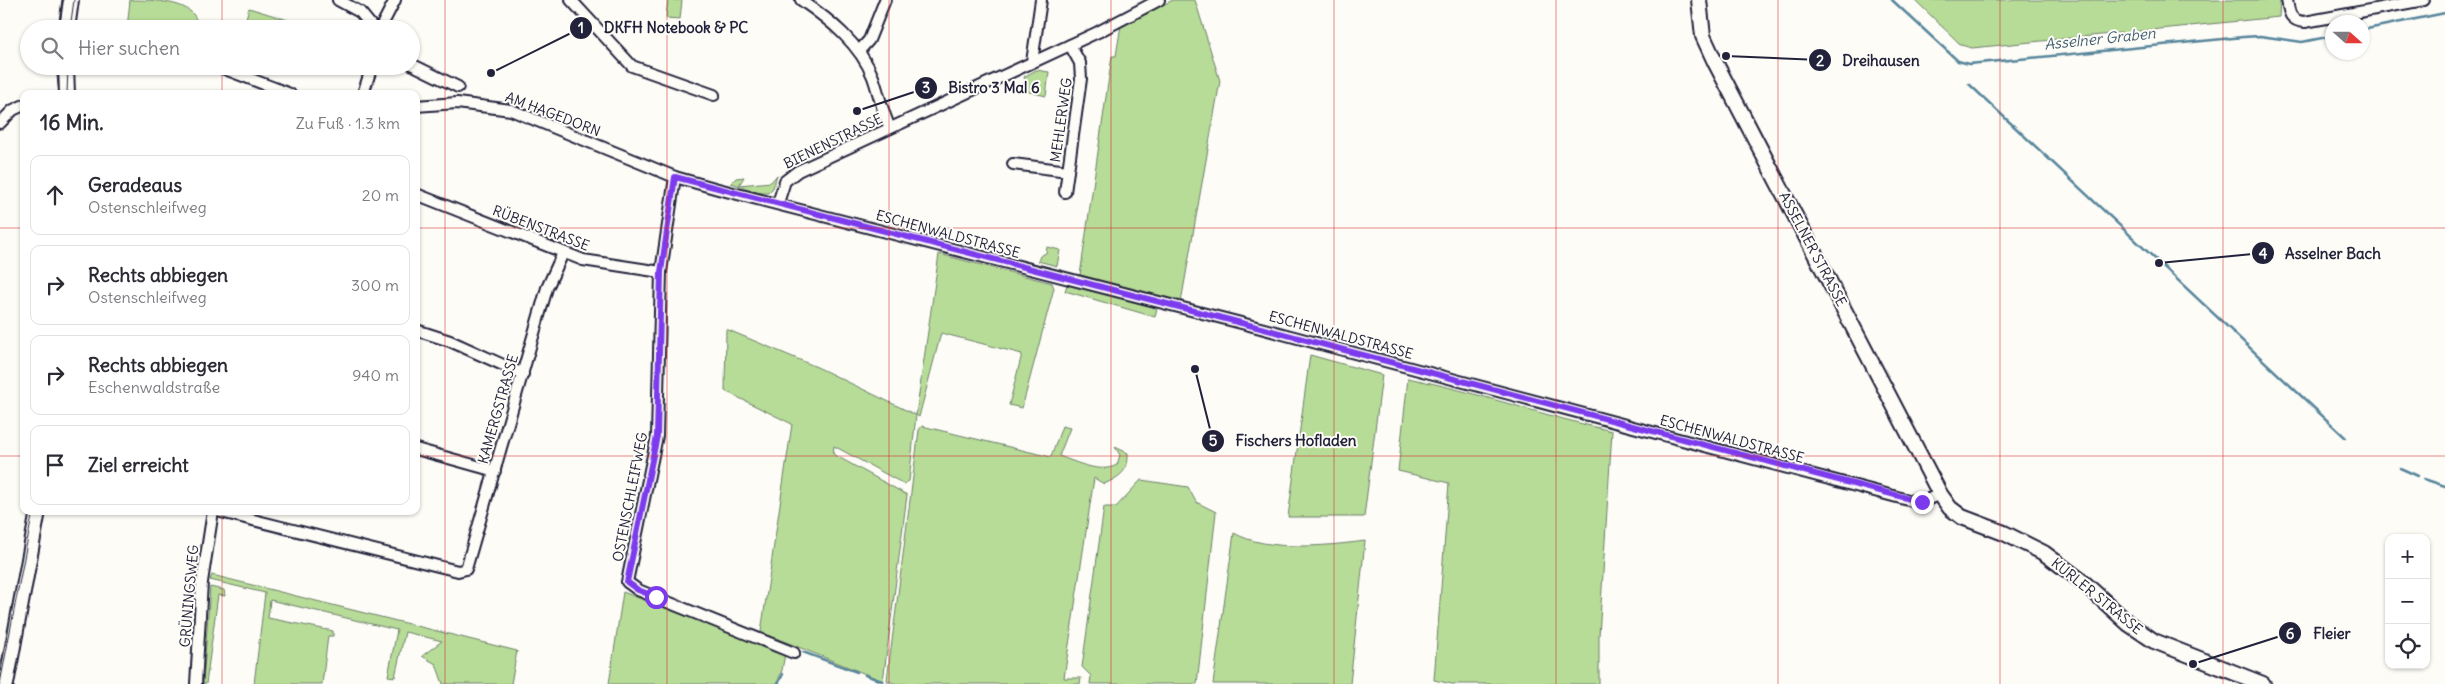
<!DOCTYPE html>
<html lang="de">
<head>
<meta charset="utf-8">
<style>
  body { margin:0; font-family:Delius,sans-serif; background:#f2f2f3; color:#2b2b33 }
  .controls { position:absolute; right:15px; bottom:15px; display:grid; overflow:hidden; border-radius:10px; box-shadow:0 1px 4px #0004 }
  .controls button { width:45px; height:45px; display:grid; place-items:center; padding:0; border:0; border-bottom:1px solid #e1e1e2; background:#fff; color:#2b2b33; font:25px sans-serif }
  .compass { position:absolute; left:2325px; top:15px; width:45px; height:45px; border-radius:50%; background:#fff; box-shadow:0 1px 4px #0004; rotate:111deg }
  .stop { position:absolute; width:15px; height:15px; margin:-11px; border:4px solid #7c3aed; border-radius:50%; background:#fff }
  .stop.end { background:#7c3aed; border-color:#fff; box-shadow:0 1px 5px #0008 }
  .list { margin:0; padding:0; list-style:none }
  h2 { display:flex; justify-content:space-between; align-items:center; height:65px; margin:0; padding:0 20px; font-size:21px }
  h2 small { font-size:16px; font-weight:400; color:#7c7c81 }
  .list li { display:grid; grid-template-columns:32px 1fr auto; gap:15px; align-items:center; box-sizing:border-box; height:80px; margin:0 10px 10px; padding:0 10px; border:1px solid #e1e1e2; border-radius:10px }
  .list b { display:block; font-size:19px; white-space:nowrap }
  .list p { margin:0; font-size:16px; white-space:nowrap; color:#7c7c81 }
  .list em { font-size:16px; font-style:normal; color:#7c7c81 }
  .icon { flex:none; width:28px; height:28px; fill:none; stroke:currentColor; stroke-width:2; stroke-linecap:round; stroke-linejoin:round }
  .map { position:relative; flex:none; width:2445px; height:684px; overflow:hidden }
  .search { position:absolute; background:#fff; box-shadow:0 1px 4px #0004; left:20px; top:20px; width:400px; height:55px; display:flex; align-items:center; gap:12px; box-sizing:border-box; padding:0 18px; border-radius:28px; color:#7c7c81; font-size:19px }
  .panel { position:absolute; background:#fff; box-shadow:0 1px 4px #0004; left:20px; top:90px; width:400px; height:425px; border-radius:10px }
  .map>svg:first-child { display:block }
  .green { fill:#b7dc97; stroke:#6c7f69 }
  .lines { fill:none; stroke-linecap:round; stroke-linejoin:round }
  .stream { stroke:#57859b; stroke-width:2.5 }
  .street-casing { stroke:#22223b; stroke-width:14 }
  .secondary-casing { stroke:#22223b; stroke-width:18 }
  .street { stroke:#fdfcf7; stroke-width:10 }
  .secondary { stroke:#fdfcf7; stroke-width:14 }
  .tram { stroke:#22223b; stroke-width:1 }
  .route { stroke:#7c3aed; stroke-width:6 }
  .grid { fill:none; stroke:#d62828; stroke-width:1; stroke-opacity:0.55 }
  .labels { text-anchor:middle; stroke-width:4; stroke-linejoin:round; paint-order:stroke }
  .street-label { font-size:14px; fill:#22223b; stroke:#fdfcf7 }
  .water-label { font-size:15px; font-style:italic; fill:#415c73; stroke:#fdfcf7 }
  .leader { fill:none; stroke:#22223b; stroke-width:2 }
  .callout-dot { fill:#22223b; stroke:#fdfcf7; stroke-width:2 }
  .mark-label { font-size:15px; text-anchor:middle; font-weight:bold; fill:#fff }
  .callout-label { font-size:15px; text-anchor:middle; font-weight:bold; fill:#22223b; stroke:#fdfcf7; stroke-width:4; stroke-linejoin:round; paint-order:stroke }
</style>
</head>
<body>
<div class="map">
<svg width="2445" height="684" viewBox="0 0 2445 684">
  <rect width="100%" height="100%" fill="#fdfcf7"/>
  <filter id="ink" filterUnits="userSpaceOnUse"><feTurbulence type="fractalNoise" baseFrequency=".02" numOctaves="2"/><feDisplacementMap in="SourceGraphic" scale="10" xChannelSelector="R" yChannelSelector="G"/><feConvolveMatrix kernelMatrix="1 2 1 2 8 2 1 2 1" color-interpolation-filters="sRGB"/></filter>
  <g filter="url(#ink)">
    <g class="green">
      <path d="M130,0C152,0 201,0 197,29H127Z"/>
      <polygon points="668,0 682,0 680,19 666,18"/>
      <polygon points="1173,0 1195,0 1220,81 1181,302 1080,275 1112,56 1116,56 1121,25"/>
      <polygon points="1915,0 2280,0 2279,17 1972,48 1961,45"/>
      <polygon points="249,8 288,20 285,29 257,29 244,25"/>
      <polygon points="1036,70 1049,72 1046,96 1025,91 1026,83 1024,77"/>
      <polygon points="777,175 773,188 768,193 760,193 731,183 736,178 744,177 739,185 771,182"/>
      <polygon points="1047,247 1060,250 1057,266 1038,261 1040,256 1046,253"/>
      <polygon points="939,254 1052,283 1054,288 1022,408 1009,405 1022,354 941,333 919,417 916,415 909,481 904,484 834,446 833,454 907,495 883,681 761,632 792,424 725,391 726,329 819,368 916,415"/>
      <polygon points="1067,285 1157,308 1155,317 1065,291"/>
      <polygon points="1310,355 1382,375 1364,517 1288,517"/>
      <path d="M1408,378C1477,392 1544,416 1612,431L1599,636V684H1452L1434,680L1449,483L1398,471Z"/>
      <path d="M922,426L1051,457L1062,426L1070,428L1059,456C1076,462 1100,474 1117,465L1120,455L1115,447L1128,453C1129,471 1120,477 1104,484L1094,478L1064,678H1081L1080,684H896L887,680L919,430Z"/>
      <polygon points="1141,480 1188,487 1196,502 1216,512 1197,684 1090,684 1091,676 1082,667 1104,507 1116,507"/>
      <path d="M1234,533C1267,552 1328,546 1365,541L1350,684H1213Z"/>
      <polygon points="212,575 517,651 511,684 443,684 436,664 422,656 442,641 405,632 395,677 388,676 397,630 270,600 268,618 333,631 333,636 328,636 322,684 254,684 265,593 210,580"/>
      <polygon points="210,587 224,590 225,596 218,595 206,684 203,684"/>
      <polygon points="623,592 785,654 782,670 777,684 609,684"/>
    </g>
    <g class="lines">
      <g class="stream">
        <polyline points="1892,0 1958,61 1969,64 2243,37 2260,36 2302,42 2332,36"/>
        <polyline points="2362,30 2445,13"/>
        <polyline points="1969,84 2346,438"/>
        <polyline points="2400,468 2418,476"/>
        <polyline points="2424,479 2445,486"/>
        <polyline points="803,652 857,672"/>
        <polyline points="865,675 882,681"/>
        <polyline points="887,683 889,684"/>
        <polyline points="778,684 783,674"/>
      </g>
      <defs>
        <g id="street">
          <polyline points="338,0 360,12 374,29"/>
          <polyline points="571,0 632,66 714,95"/>
          <path d="M801,0C830,20 860,44 873,77C879,94 882,111 890,128"/>
          <path d="M2287,0C2289,13 2290,21 2305,22L2424,0"/>
          <polyline points="380,29 395,0"/>
          <polyline points="859,51 869,40 885,0"/>
          <polyline points="1032,62 1041,0"/>
          <polyline points="411,64 458,87"/>
          <polyline points="217,66 290,94"/>
          <polyline points="363,94 372,66"/>
          <polyline points="416,106 457,103 511,110 675,177 718,189 1249,325 1912,501 1922,502 1940,494"/>
          <polyline points="0,123 13,110 24,105"/>
          <polyline points="1013,164 1068,171"/>
          <polyline points="675,177 661,272 657,436 627,582 638,590 794,653"/>
          <polyline points="1065,192 1081,79 1080,63 1070,45"/>
          <polyline points="416,194 583,260 661,272"/>
          <polyline points="778,203 785,181 798,171 1098,32 1159,0"/>
          <polyline points="416,330 450,341 523,374"/>
          <polyline points="416,449 495,471"/>
          <polyline points="217,511 458,571 466,569 547,288 563,253"/>
          <polyline points="196,684 202,582 213,511"/>
        </g>
        <g id="secondary">
          <polyline points="1699,0 1703,36 1715,62 1940,494 1950,508 1962,517 2004,533 2044,553 2083,582 2129,624 2154,641 2263,684"/>
          <polyline points="67,29 71,0"/>
          <polyline points="66,66 67,94"/>
          <polyline points="6,684 38,511"/>
        </g>
      </defs>
      <use href="#street" class="street-casing"/>
      <use href="#secondary" class="secondary-casing"/>
      <use href="#street" class="street"/>
      <use href="#secondary" class="secondary"/>
      <g class="tram">
        <polyline points="58,29 62,0"/>
        <polyline points="70,29 74,0"/>
        <polyline points="56,66 59,94"/>
        <polyline points="67,94 68,66"/>
        <polyline points="0,684 33,511"/>
      </g>
    </g>
  </g>
  <g class="lines" filter="url(#ink)">
    <polyline class="route" points="656,597 638,590 627,582 657,436 661,272 675,177 1249,325 1922,502"/>
  </g>
  <path class="grid" d="M222,0V29M445,0V684M667,0V684M889,0V684M1111,0V684M1334,0V684M1556,0V684M1778,0V684M2000,0V684M2223,0V684M222,66V94M0,228H24M416,228H2445M0,456H24M416,456H2445M222,511V684"/>
  <g class="labels">
    <g class="street-label">
      <text transform="translate(553 114) rotate(21)" y="5">AM HAGEDORN</text>
      <text transform="translate(1061 120) rotate(-82)" y="5">MEHLERWEG</text>
      <text transform="translate(833 141) rotate(-26)" y="5">BIENENSTRASSE</text>
      <text transform="translate(541 228) rotate(21)" y="5">RÜBENSTRASSE</text>
      <text transform="translate(948 234) rotate(15)" y="5">ESCHENWALDSTRASSE</text>
      <text transform="translate(1813 249) rotate(62)" y="5">ASSELNER STRASSE</text>
      <text transform="translate(1341 335) rotate(15)" y="5">ESCHENWALDSTRASSE</text>
      <text transform="translate(498 409) rotate(-74)" y="5">KAMERGSTRASSE</text>
      <text transform="translate(1732 439) rotate(15)" y="5">ESCHENWALDSTRASSE</text>
      <text transform="translate(630 497) rotate(-79)" y="5">OSTENSCHLEIFWEG</text>
      <text transform="translate(189 596) rotate(-85)" y="5">GRÜNINGSWEG</text>
      <text transform="translate(2097 596) rotate(39)" y="5">KURLER STRASSE</text>
    </g>
    <g class="water-label">
      <text transform="translate(2100 39) rotate(-6)" y="5">Asselner Graben</text>
    </g>
  </g>
  <path class="leader" d="M491 73L581 28M1726 56L1820 60M857 111L926 88M2159 263L2263 253M1195 369L1213 441M2193 664L2290 633"/>
  <g class="callout-dot">
    <circle cx="491" cy="73" r="5"/>
    <circle cx="1726" cy="56" r="5"/>
    <circle cx="857" cy="111" r="5"/>
    <circle cx="2159" cy="263" r="5"/>
    <circle cx="1195" cy="369" r="5"/>
    <circle cx="2193" cy="664" r="5"/>
    <circle cx="581" cy="28" r="12"/>
    <circle cx="1820" cy="60" r="12"/>
    <circle cx="926" cy="88" r="12"/>
    <circle cx="2263" cy="253" r="12"/>
    <circle cx="1213" cy="441" r="12"/>
    <circle cx="2290" cy="633" r="12"/>
  </g>
  <g class="mark-label">
    <text x="581" y="33">1</text>
    <text x="1820" y="66">2</text>
    <text x="926" y="93">3</text>
    <text x="2263" y="259">4</text>
    <text x="1213" y="446">5</text>
    <text x="2290" y="639">6</text>
  </g>
  <g class="callout-label">
    <text x="676" y="33">DKFH Notebook &amp; PC</text>
    <text x="1881" y="66">Dreihausen</text>
    <text x="994" y="93">Bistro 3 Mal 6</text>
    <text x="2333" y="259">Asselner Bach</text>
    <text x="1296" y="446">Fischers Hofladen</text>
    <text x="2332" y="639">Fleier</text>
  </g>
</svg>
<div class="controls">
<button>+</button>
<button>−</button>
<button><svg class="icon" aria-label="locate" viewBox="0 0 24 24"><circle cx="12" cy="12" r="6"/><path d="M12 2v4M12 18v4M2 12h4M18 12h4"/></svg></button>
</div>
<svg class="compass" viewBox="-18 -18 36 36"><path d="M0-13l5 13h-10z" fill="#e53935"/><path d="M0 13l5-13h-10z" fill="#7c7c81"/></svg>
<div class="stop" style="left:656px;top:597px"></div>
<div class="stop end" style="left:1922px;top:502px"></div>
<div class="search"><svg class="icon" aria-label="search" viewBox="0 0 24 24"><circle cx="10" cy="10" r="6"/><path d="M15 15l6 6"/></svg>Hier suchen</div>
<section class="panel">
<h2>16 Min.<small>Zu Fuß · 1.3 km</small></h2>
<ul class="list">
<li><svg class="icon" aria-label="ahead" viewBox="0 0 24 24"><path d="M12 20V5M6 11l6-6 6 6"/></svg><div><b>Geradeaus</b><p>Ostenschleifweg</p></div><em>20 m</em></li>
<li><svg class="icon" aria-label="right" viewBox="0 0 24 24"><path d="M7 20v-9h11M14 6l5 5-5 5"/></svg><div><b>Rechts abbiegen</b><p>Ostenschleifweg</p></div><em>300 m</em></li>
<li><svg class="icon" aria-label="right" viewBox="0 0 24 24"><path d="M7 20v-9h11M14 6l5 5-5 5"/></svg><div><b>Rechts abbiegen</b><p>Eschenwaldstraße</p></div><em>940 m</em></li>
<li><svg class="icon" aria-label="arrive" viewBox="0 0 24 24"><path d="M6 21V4h12l-3 4 3 4H6"/></svg><div><b>Ziel erreicht</b></div></li>
</ul>
</section>
</div>
</body>
</html>
